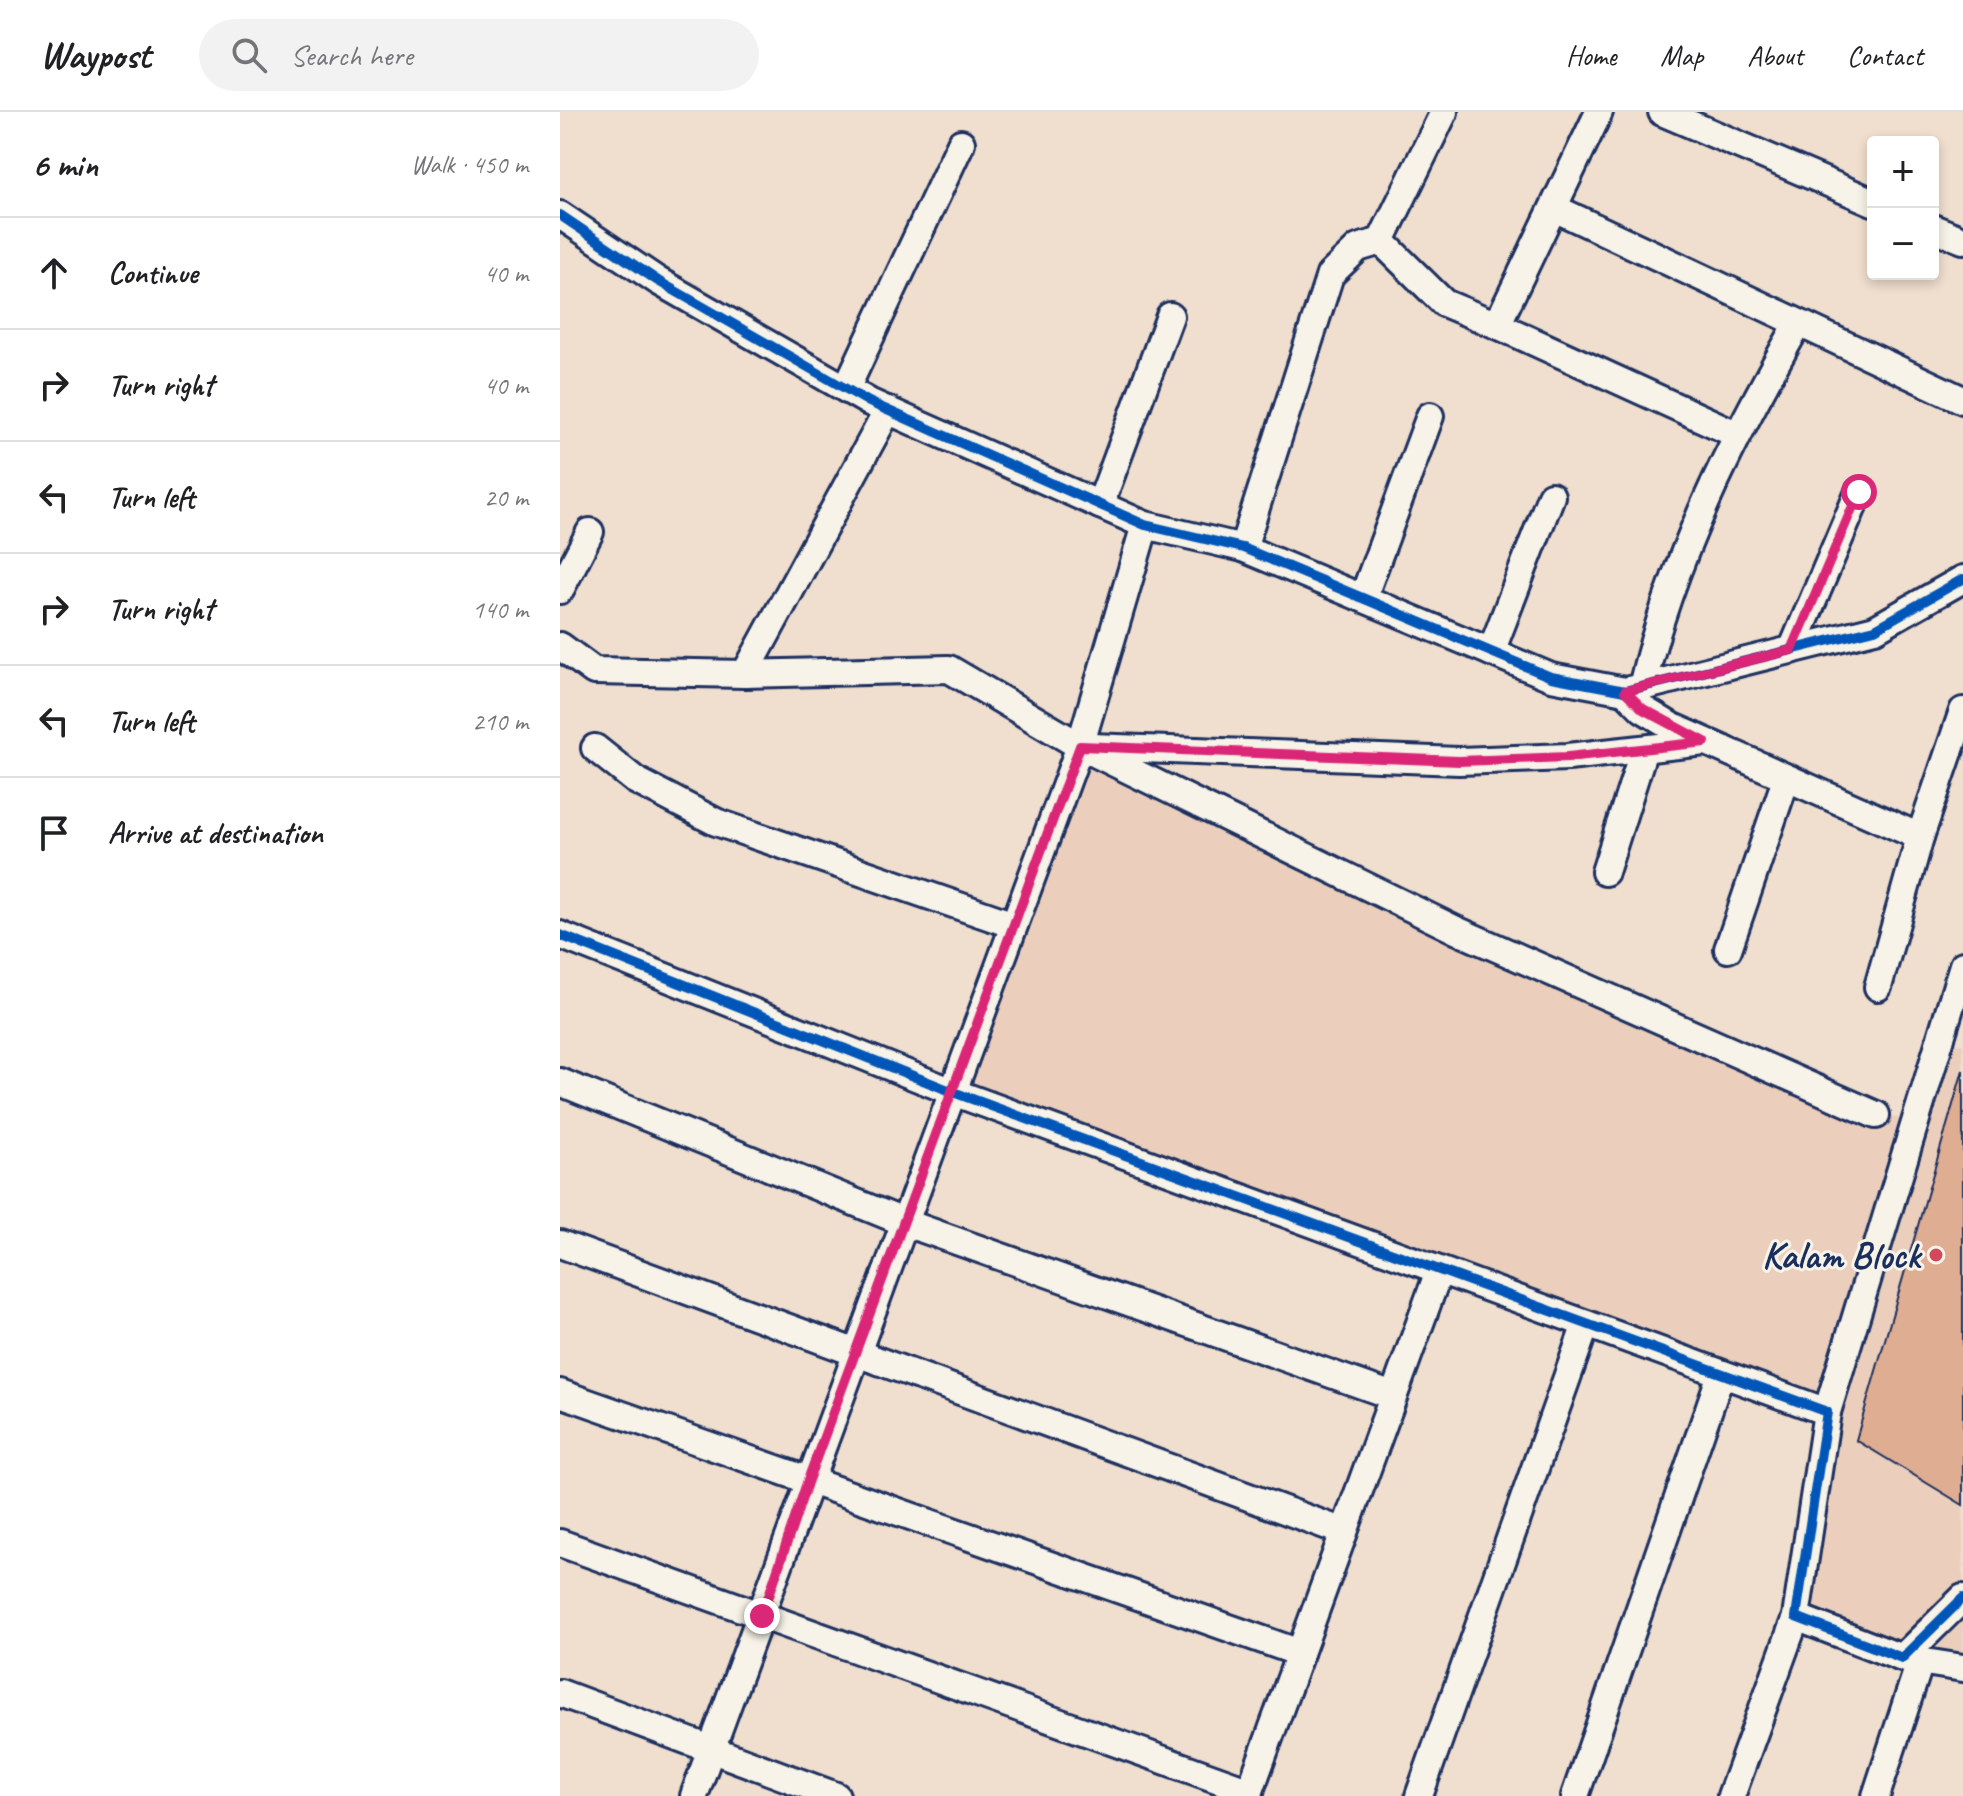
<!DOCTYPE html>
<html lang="en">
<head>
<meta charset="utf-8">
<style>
  body { margin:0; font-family:Caveat,sans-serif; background:#f2f2f2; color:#202124 }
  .controls { position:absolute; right:24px; top:24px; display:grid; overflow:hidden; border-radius:8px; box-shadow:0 4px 12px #0003 }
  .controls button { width:72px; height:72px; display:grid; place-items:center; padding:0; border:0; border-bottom:2px solid #e0e0e0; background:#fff; color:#202124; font:40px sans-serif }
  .stop { position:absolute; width:24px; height:24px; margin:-18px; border:6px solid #db2777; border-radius:50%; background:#fff }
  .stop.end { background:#db2777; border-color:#fff; box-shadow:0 2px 8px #0008 }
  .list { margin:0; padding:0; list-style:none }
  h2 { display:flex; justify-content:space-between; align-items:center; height:104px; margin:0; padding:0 32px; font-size:34px }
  h2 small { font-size:26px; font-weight:400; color:#757577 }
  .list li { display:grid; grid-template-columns:52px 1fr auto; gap:24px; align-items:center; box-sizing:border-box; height:112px; padding:0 32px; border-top:2px solid #e0e0e0 }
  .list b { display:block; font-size:30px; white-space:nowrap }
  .list em { font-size:26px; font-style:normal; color:#757577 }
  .icon { flex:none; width:44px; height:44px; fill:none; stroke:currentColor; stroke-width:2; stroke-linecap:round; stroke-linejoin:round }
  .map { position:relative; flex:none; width:1403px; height:1684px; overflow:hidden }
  header { display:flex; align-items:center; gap:48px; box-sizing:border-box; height:112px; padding:0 40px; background:#fff; border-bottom:2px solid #e0e0e0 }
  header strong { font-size:38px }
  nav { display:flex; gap:44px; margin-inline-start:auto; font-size:28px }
  .search { width:560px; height:72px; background:#f2f2f2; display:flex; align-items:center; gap:20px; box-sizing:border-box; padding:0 28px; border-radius:44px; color:#757577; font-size:30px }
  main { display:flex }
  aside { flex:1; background:#fff }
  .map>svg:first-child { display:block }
  .built { fill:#ebcfbc }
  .building { fill:#dfad91; stroke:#1b2f5e; stroke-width:2 }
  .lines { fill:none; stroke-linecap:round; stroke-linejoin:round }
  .minor-casing { stroke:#1b2f5e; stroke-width:32 }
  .minor { stroke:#f7f3e8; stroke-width:26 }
  .cycleway-casing { stroke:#f7f3e8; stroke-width:15 }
  .cycleway { stroke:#0057b8; stroke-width:10 }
  .route { stroke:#db2777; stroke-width:10 }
  .poi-dot { fill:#d1495b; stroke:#f7f3e8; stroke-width:3 }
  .labels { text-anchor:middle; stroke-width:6; stroke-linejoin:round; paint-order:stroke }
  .poi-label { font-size:38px; font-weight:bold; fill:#1b2f5e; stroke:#f7f3e8; text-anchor:end }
</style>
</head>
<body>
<header>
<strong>Waypost</strong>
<div class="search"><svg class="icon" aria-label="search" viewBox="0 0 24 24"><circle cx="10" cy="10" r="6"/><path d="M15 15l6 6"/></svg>Search here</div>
<nav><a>Home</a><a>Map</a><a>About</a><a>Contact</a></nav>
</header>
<main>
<aside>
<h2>6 min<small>Walk · 450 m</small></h2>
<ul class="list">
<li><svg class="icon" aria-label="ahead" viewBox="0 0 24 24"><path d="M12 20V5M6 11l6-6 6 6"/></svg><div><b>Continue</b></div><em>40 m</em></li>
<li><svg class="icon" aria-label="right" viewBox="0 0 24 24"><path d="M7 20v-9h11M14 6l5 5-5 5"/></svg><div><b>Turn right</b></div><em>40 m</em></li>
<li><svg class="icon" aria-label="left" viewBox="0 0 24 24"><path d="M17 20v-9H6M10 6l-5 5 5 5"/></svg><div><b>Turn left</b></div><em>20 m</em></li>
<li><svg class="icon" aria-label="right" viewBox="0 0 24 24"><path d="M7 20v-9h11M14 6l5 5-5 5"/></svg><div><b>Turn right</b></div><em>140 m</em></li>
<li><svg class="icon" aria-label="left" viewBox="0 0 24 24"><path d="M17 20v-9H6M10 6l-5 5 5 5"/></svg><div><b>Turn left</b></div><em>210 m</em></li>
<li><svg class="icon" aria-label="arrive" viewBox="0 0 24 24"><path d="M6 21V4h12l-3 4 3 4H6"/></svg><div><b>Arrive at destination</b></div></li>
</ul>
</aside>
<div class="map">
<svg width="1403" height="1684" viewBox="0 0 1403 1684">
  <rect width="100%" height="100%" fill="#f0dece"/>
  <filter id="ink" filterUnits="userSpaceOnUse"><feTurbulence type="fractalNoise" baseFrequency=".0125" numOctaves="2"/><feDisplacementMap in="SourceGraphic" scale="16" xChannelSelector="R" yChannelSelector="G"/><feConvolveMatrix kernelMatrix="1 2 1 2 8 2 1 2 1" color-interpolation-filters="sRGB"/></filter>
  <g filter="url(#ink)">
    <polygon class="built" points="520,634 1352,1013 1380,926 1403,933 1403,1571 1236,1505 1267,1300 393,980"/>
    <polygon class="building" points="1403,958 1403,1393 1296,1328"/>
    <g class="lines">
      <defs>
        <g id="minor">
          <polyline points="1102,0 1313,90"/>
          <polyline points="994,96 1403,288"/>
          <polyline points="0,103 98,169 309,290 585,413 683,436 991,565 1065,579 1082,575 1315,517 1403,467"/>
          <polyline points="1373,116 1403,128"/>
          <polyline points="821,129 884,191 937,213 1176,322"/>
          <polyline points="937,213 1039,0"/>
          <polyline points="286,277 401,31"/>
          <polyline points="540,393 610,204"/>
          <polyline points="683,436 770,163 798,136 821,129 884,0"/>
          <polyline points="0,478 30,420"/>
          <polyline points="803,486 870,304"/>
          <polyline points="0,534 34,559 185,562 328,298"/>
          <polyline points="1232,538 1299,380"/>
          <polyline points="931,540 991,384"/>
          <polyline points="185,562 389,557 520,634 896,818 1316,1003"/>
          <path d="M1082,575C1112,446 1173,326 1238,212"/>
          <polyline points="1065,579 1083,597 1111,614 1360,725"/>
          <polyline points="531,635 899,649 1008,645 1145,630"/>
          <polyline points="35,636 75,668 156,710 454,813"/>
          <polyline points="1045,760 1084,637"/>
          <polyline points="0,823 393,980 1267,1300 1236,1505 1342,1546 1403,1486"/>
          <polyline points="1168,837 1226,667"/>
          <polyline points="1318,875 1360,725 1403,599"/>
          <polyline points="0,970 346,1111 833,1284"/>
          <polyline points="0,1132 784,1420"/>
          <polyline points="0,1281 740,1541"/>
          <polyline points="1267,1300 1403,853"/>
          <polyline points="0,1431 690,1679"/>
          <polyline points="1346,1547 1403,1556"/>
          <polyline points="0,1581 276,1684"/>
          <polyline points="134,1684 520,634 585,413"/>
          <polyline points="688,1684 879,1159"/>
          <polyline points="859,1684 1026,1212"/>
          <polyline points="1015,1684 1161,1262"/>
          <polyline points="1171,1684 1236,1505"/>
          <polyline points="1316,1684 1360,1550"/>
        </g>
      </defs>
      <use href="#minor" class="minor-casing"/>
      <use href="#minor" class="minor"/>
      <defs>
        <g id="cycleway">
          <polyline points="0,103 98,169 309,290 585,413 683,436 991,565 1065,579 1082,575 1315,517 1403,467"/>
          <polyline points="0,823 393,980 1267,1300 1236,1505 1342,1546 1403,1486"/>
        </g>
      </defs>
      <use href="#cycleway" class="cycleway-casing"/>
      <use href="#cycleway" class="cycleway"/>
    </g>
  </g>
  <g class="lines" filter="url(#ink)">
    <polyline class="route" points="202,1504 248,1368 520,634 899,649 1008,645 1145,630 1083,597 1065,579 1232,538 1299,380"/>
  </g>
  <circle class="poi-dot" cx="1376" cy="1143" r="8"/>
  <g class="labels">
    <g class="poi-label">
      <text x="1360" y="1156">Kalam Block</text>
    </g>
  </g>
</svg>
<div class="controls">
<button>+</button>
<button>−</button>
</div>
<div class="stop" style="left:1299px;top:380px"></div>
<div class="stop end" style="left:202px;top:1504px"></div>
</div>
</main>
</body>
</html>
